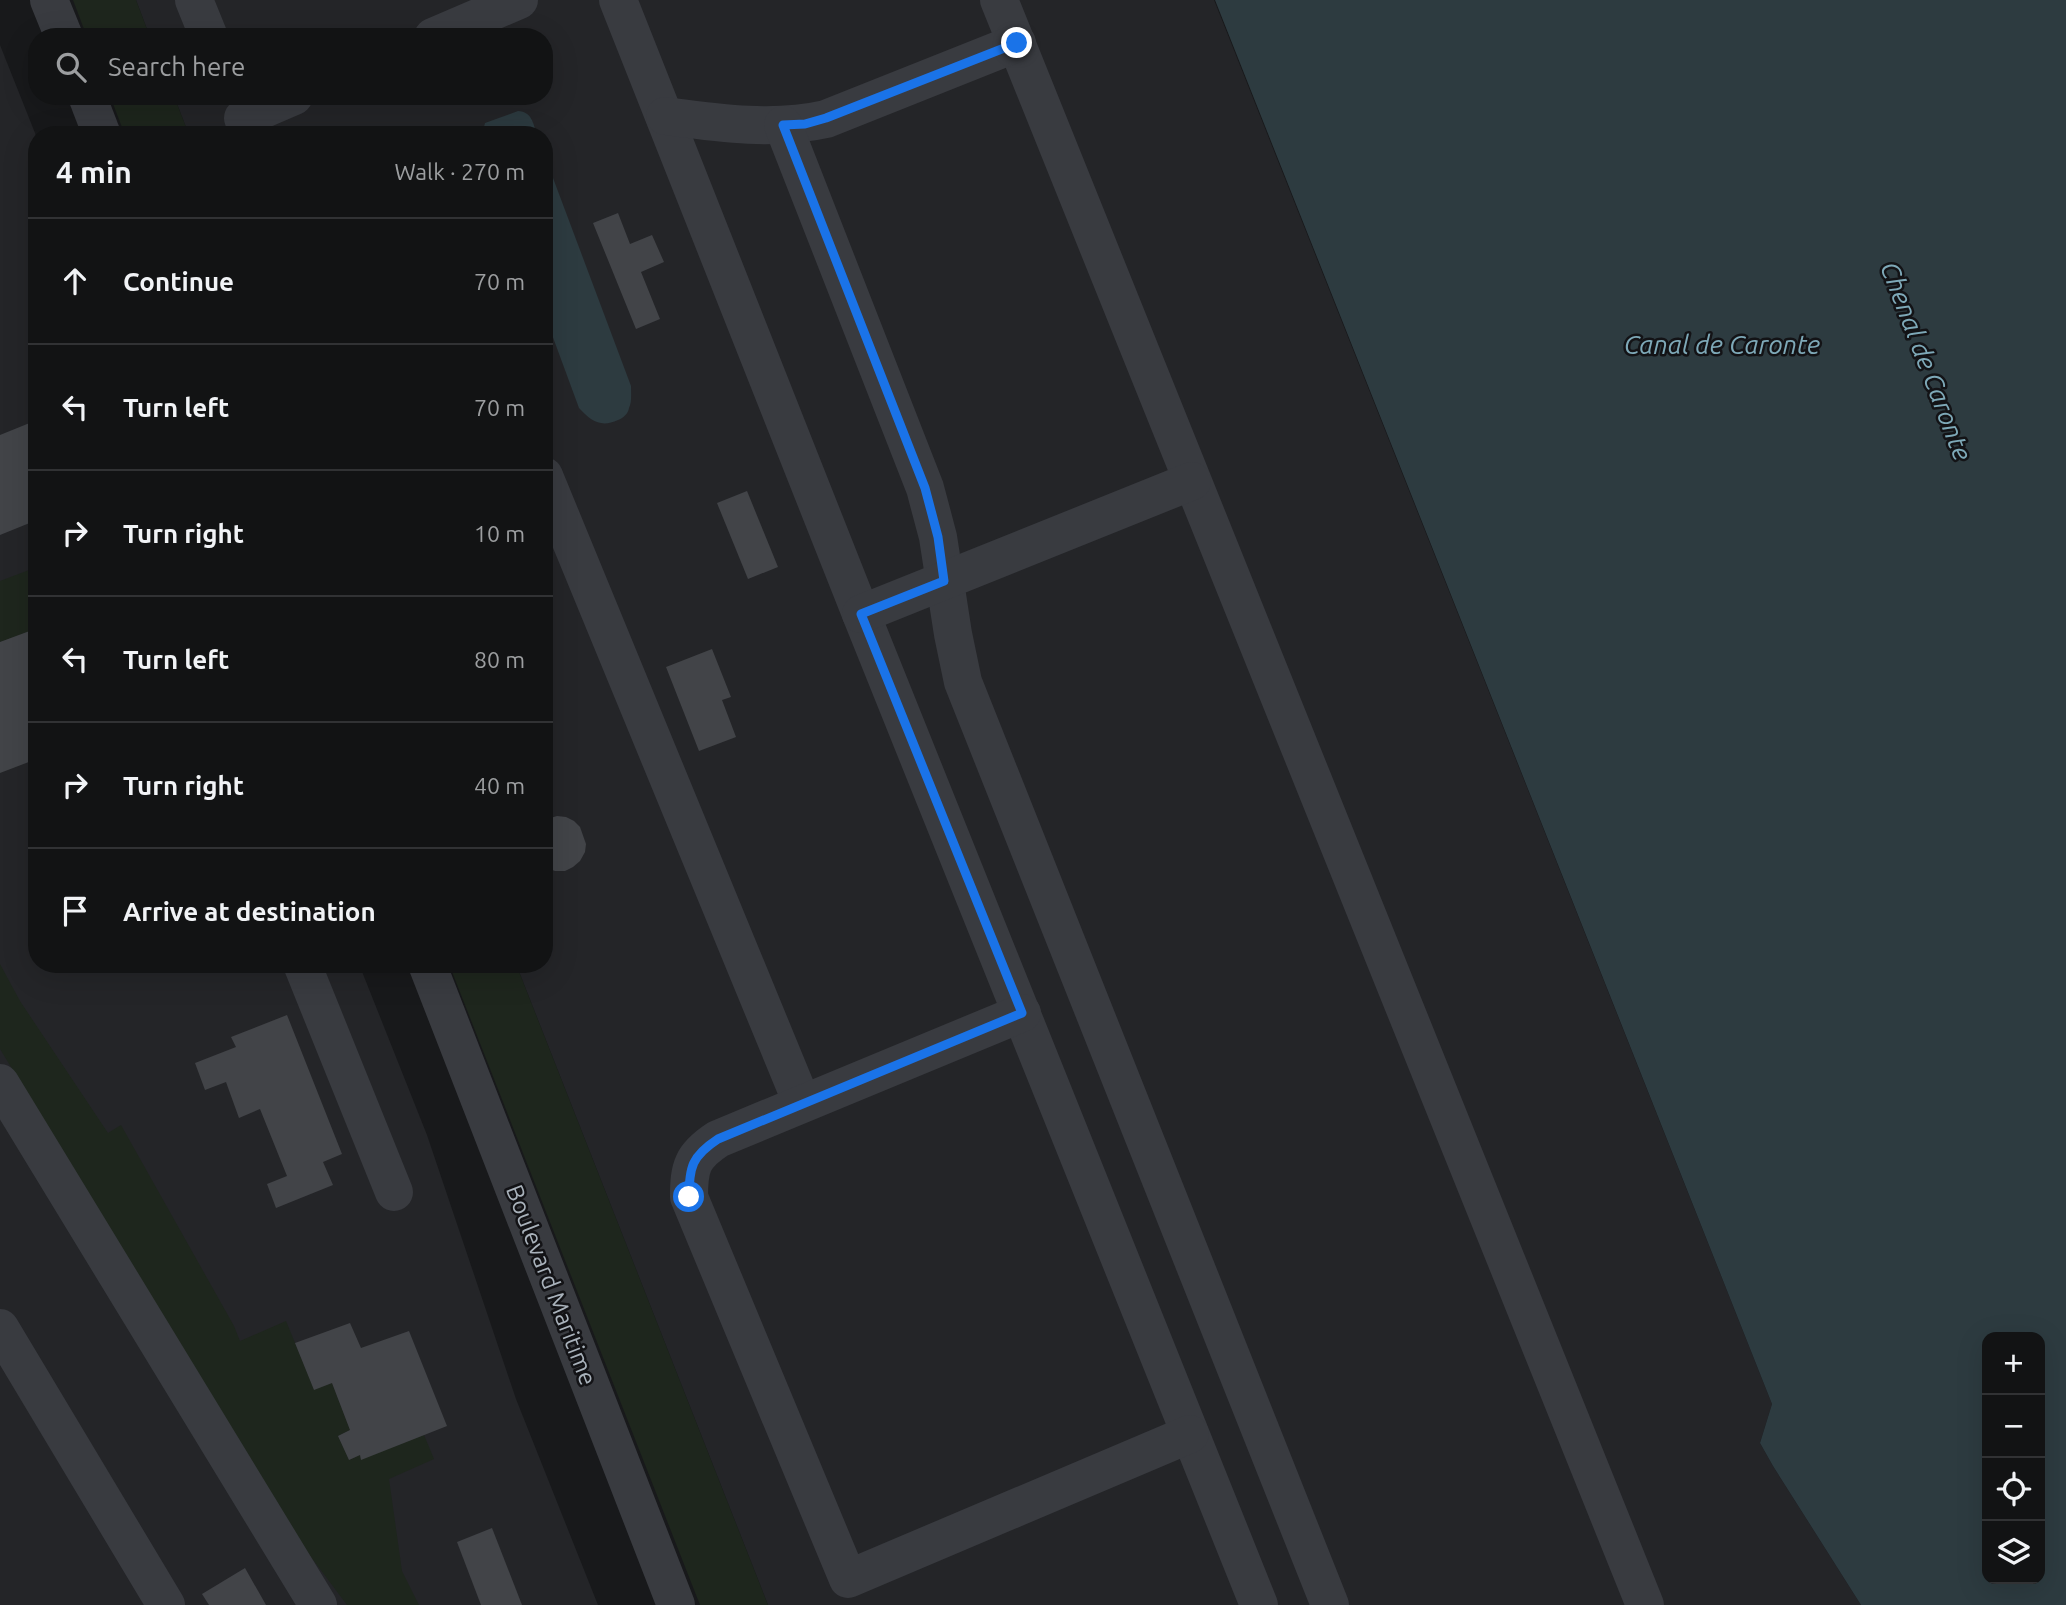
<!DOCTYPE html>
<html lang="en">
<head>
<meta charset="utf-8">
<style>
  body { margin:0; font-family:Ubuntu,sans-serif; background:#1f2022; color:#f1f3f6 }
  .controls { position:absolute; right:21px; bottom:21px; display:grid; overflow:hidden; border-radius:14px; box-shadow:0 7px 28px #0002 }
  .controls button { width:63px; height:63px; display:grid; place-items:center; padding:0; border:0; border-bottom:2px solid #313234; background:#121314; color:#f1f3f6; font:35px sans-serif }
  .stop { position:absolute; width:21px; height:21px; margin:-16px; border:5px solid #1a73e8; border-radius:50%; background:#fff }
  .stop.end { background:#1a73e8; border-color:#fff; box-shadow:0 2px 7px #0008 }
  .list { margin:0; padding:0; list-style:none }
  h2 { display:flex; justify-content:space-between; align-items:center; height:91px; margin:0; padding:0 28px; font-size:30px }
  h2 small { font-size:23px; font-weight:400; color:#9c9ea0 }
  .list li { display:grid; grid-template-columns:46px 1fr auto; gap:21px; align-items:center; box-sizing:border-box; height:126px; padding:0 28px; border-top:2px solid #313234 }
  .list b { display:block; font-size:26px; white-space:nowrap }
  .list em { font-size:23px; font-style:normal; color:#9c9ea0 }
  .icon { flex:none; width:38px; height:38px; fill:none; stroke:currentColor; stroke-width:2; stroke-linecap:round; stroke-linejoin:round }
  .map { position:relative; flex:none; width:2066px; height:1605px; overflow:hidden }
  .search { position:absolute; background:#121314; box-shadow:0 7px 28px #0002; left:28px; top:28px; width:525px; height:77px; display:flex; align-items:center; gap:18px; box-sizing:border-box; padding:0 24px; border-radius:28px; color:#9c9ea0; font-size:26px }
  .panel { position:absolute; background:#121314; box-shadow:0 7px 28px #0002; left:28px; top:126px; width:525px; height:847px; border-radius:28px }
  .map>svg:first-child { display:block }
  .built { fill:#242528 }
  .green { fill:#1e261d }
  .water { fill:#2d3b40; fill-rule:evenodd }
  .building { fill:#424448 }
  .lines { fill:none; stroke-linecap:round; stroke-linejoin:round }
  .minor { stroke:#393b40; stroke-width:38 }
  .route { stroke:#1a73e8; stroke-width:9 }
  .labels { text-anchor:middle; stroke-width:5; stroke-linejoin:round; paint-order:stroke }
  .street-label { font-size:24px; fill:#a9b2bb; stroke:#131316 }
  .water-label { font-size:26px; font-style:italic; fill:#7ea9b8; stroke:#131316 }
</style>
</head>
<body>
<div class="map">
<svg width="2066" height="1605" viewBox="0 0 2066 1605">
  <rect width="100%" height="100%" fill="#18191b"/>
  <g class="built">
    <polygon points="136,0 1214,0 1772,1404 1760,1443 1773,1466 1861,1605 768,1605 516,964 544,964 544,135 189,135 174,96 544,96 544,37 150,37"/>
    <polygon points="0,45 37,138 37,964 359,964 427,1135 516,1399 598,1605 0,1605"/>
  </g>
  <g class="green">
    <polygon points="73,0 136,0 150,37 87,37"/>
    <polygon points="110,96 174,96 189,135 125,135"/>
    <polygon points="37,567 37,629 0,642 0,581"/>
    <polygon points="0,964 20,1001 108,1133 121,1125 234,1326 240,1341 286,1321 314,1389 332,1383 350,1430 338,1436 349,1460 360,1455 361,1459 424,1435 434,1459 389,1479 402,1571 419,1605 347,1605 308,1553 0,1049"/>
    <polygon points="449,964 516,964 768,1605 700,1605"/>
  </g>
  <g class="water">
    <path d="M1215,0H2066V1605H1861L1773,1466L1760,1443L1772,1404ZM2040,1337V1579H1987V1337Z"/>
    <path d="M518,111C532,112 533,123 537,135H482L485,123Z"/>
    <path d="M544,154L631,386C631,393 632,402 629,408C628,414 623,418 618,420C601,428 591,421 579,408L544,313Z"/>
  </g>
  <g class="building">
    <polygon points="618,213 630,244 652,235 664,262 641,272 660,319 636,329 593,223"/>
    <polygon points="37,420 37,520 0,535 0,435"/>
    <polygon points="747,491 778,567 748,579 717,503"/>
    <polygon points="35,629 37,634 37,765 34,760 0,773 0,642"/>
    <polygon points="712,649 731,697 722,700 736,737 699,751 666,667"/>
    <polygon points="557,816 566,817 574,821 580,827 586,844 585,852 580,861 573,867 565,871 555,871 544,867 544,820"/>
    <polygon points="287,1015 342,1154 323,1162 333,1185 276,1208 267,1184 287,1176 260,1109 239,1118 226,1082 205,1090 195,1063 236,1047 231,1037"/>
    <polygon points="350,1323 361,1348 409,1331 447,1426 361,1460 360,1455 349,1460 338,1436 350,1430 332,1383 314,1390 295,1343"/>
    <polygon points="492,1528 522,1605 481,1605 457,1542"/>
    <polygon points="245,1568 266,1605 209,1605 202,1594"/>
  </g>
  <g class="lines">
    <g class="minor">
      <polyline points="49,0 64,37"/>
      <polyline points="194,0 209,37"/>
      <polyline points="618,0 861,614 1259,1605"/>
      <polyline points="999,0 1645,1605"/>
      <polyline points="433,37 519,0"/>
      <polyline points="87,96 102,135"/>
      <path d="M665,116C718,123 773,131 826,119L1017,43"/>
      <polyline points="243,118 294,96"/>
      <polyline points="783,125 925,488 938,537 953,634 963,682 1330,1605"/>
      <polyline points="544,476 802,1103"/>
      <polyline points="861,614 1192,481"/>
      <polyline points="302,964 394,1192"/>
      <polyline points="427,964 676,1605"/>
      <path d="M1022,1013L718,1139C692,1156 689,1167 689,1197L848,1579L1190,1434"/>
      <polyline points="0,1083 318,1605"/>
      <polyline points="0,1328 166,1605"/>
    </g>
  </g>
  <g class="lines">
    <path class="route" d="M689,1197C689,1167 692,1156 718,1139L1022,1013L861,614L944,581L938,537L925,488L783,125L805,124L826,118L1017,43"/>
  </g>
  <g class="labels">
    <g class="street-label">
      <text transform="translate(551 1285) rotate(69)" y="8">Boulevard Maritime</text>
    </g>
    <g class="water-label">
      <text x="1722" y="354">Canal de Caronte</text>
      <text transform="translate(1926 361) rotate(69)" y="9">Chenal de Caronte</text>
    </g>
  </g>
</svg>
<div class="controls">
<button>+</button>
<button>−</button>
<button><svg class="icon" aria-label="locate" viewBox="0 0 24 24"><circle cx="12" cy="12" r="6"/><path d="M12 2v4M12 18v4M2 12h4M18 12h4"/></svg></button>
<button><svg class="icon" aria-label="layers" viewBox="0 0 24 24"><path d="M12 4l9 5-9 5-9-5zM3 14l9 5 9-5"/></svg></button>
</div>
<div class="stop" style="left:689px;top:1197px"></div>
<div class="stop end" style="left:1017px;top:43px"></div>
<div class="search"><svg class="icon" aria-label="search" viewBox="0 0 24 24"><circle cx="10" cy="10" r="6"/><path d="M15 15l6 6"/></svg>Search here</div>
<section class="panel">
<h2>4 min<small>Walk · 270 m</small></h2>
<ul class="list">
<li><svg class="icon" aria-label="ahead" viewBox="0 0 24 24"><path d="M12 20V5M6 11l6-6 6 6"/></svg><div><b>Continue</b></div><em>70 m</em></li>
<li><svg class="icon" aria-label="left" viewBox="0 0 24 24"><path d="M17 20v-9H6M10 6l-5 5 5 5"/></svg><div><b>Turn left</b></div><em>70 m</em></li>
<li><svg class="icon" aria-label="right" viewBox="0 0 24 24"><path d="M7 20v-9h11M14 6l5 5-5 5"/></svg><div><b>Turn right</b></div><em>10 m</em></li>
<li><svg class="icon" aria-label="left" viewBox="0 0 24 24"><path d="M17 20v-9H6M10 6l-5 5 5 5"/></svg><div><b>Turn left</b></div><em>80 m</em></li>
<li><svg class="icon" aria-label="right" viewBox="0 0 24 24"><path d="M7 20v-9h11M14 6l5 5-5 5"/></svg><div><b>Turn right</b></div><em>40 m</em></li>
<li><svg class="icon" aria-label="arrive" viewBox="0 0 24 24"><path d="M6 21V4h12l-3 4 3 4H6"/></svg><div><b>Arrive at destination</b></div></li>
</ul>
</section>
</div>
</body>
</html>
